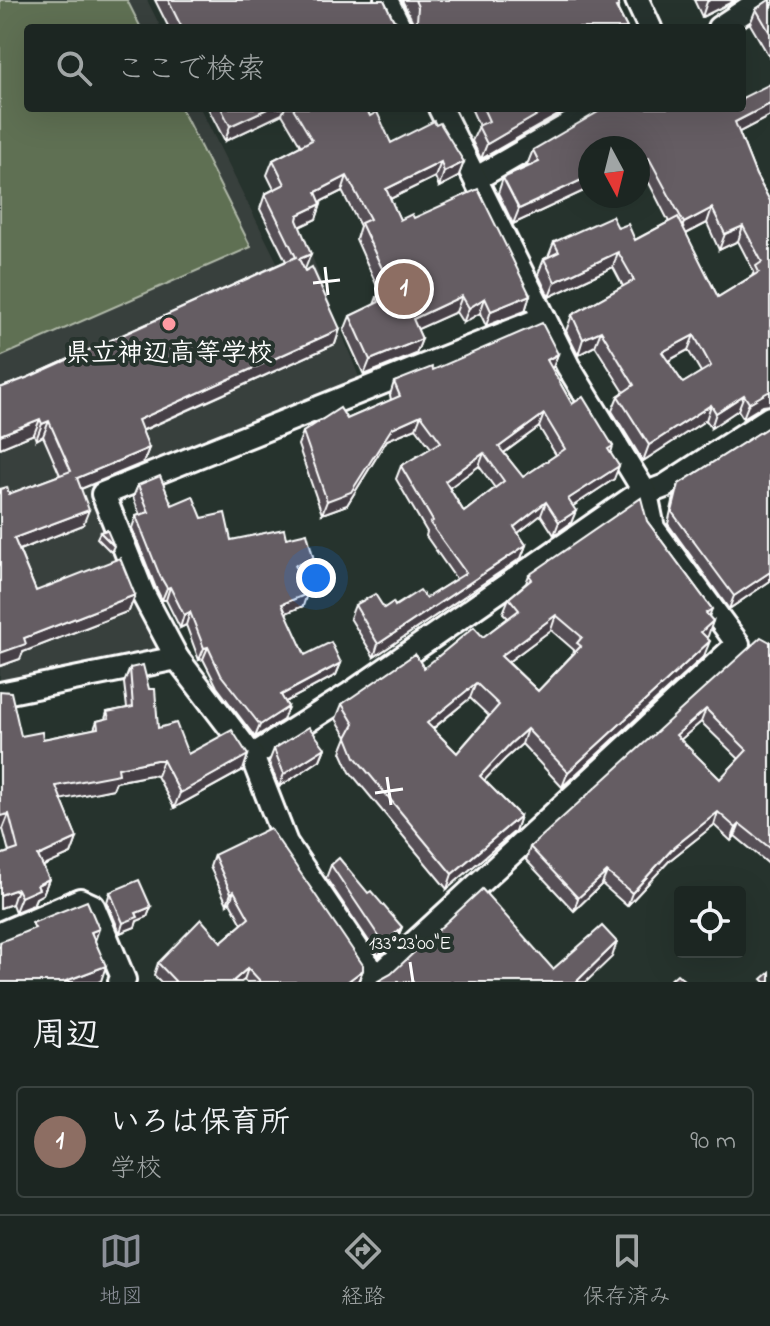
<!DOCTYPE html>
<html lang="ja">
<head>
<meta charset="utf-8">
<style>
  body { margin:0; font-family:"Indie Flower","Klee One",sans-serif; background:#252e2a; color:#f1f3f6 }
  .controls { position:absolute; right:24px; bottom:24px; display:grid; overflow:hidden; border-radius:8px; box-shadow:0 8px 32px #0002 }
  .controls button { width:72px; height:72px; display:grid; place-items:center; padding:0; border:0; border-bottom:2px solid #3a4340; background:#1c2622; color:#f1f3f6; font:40px sans-serif }
  .compass { position:absolute; left:578px; top:136px; width:72px; height:72px; border-radius:50%; background:#1c2622; box-shadow:0 8px 32px #0002; rotate:173deg }
  .you { position:absolute; left:316px; top:578px; width:28px; height:28px; margin:-20px; border:6px solid #fff; border-radius:50%; background:#1a73e8; box-shadow:0 0 0 12px #1a73e833 }
  .badge { display:grid; place-items:center; width:52px; height:52px; border-radius:50%; background:#8c9099; color:#fff; font-size:26px; font-weight:700 }
  .pin { position:absolute; translate:-50% -50%; border:4px solid #fff; box-shadow:0 2px 8px #0006 }
  .list { margin:0; padding:0; list-style:none }
  h2 { display:flex; justify-content:space-between; align-items:center; height:104px; margin:0; padding:0 32px; font-size:34px }
  h2 small { font-size:26px; font-weight:400; color:#a0a5a5 }
  .list li { display:grid; grid-template-columns:52px 1fr auto; gap:24px; align-items:center; box-sizing:border-box; height:112px; margin:0 16px 16px; padding:0 16px; border:2px solid #3a4340; border-radius:8px }
  .list b { display:block; font-size:30px; white-space:nowrap }
  .list p { margin:0; font-size:26px; white-space:nowrap; color:#a0a5a5 }
  .list em { font-size:26px; font-style:normal; color:#a0a5a5 }
  .icon { flex:none; width:44px; height:44px; fill:none; stroke:currentColor; stroke-width:2; stroke-linecap:round; stroke-linejoin:round }
  .map { position:relative; flex:none; width:770px; height:982px; overflow:hidden }
  .search { position:absolute; background:#1c2622; box-shadow:0 8px 32px #0002; left:24px; right:24px; top:24px; height:88px; display:flex; align-items:center; gap:20px; box-sizing:border-box; padding:0 28px; border-radius:8px; color:#a0a5a5; font-size:30px }
  .sheet { height:232px; background:#1c2622 }
  nav { display:flex; justify-content:space-around; align-items:center; box-sizing:border-box; height:112px; border-top:2px solid #3a4340; background:#1c2622; font-size:22px; color:#a0a5a5 }
  nav a { display:grid; justify-items:center; gap:4px }
  nav .on { color:#8c9099 }
  .map>svg:first-child { display:block }
  .built { fill:#39403e }
  .green { fill:#5f7052; stroke:#afb8a8; stroke-width:2 }
  .lines { fill:none; stroke-linecap:round; stroke-linejoin:round }
  .minor-casing { stroke:#fff; stroke-width:28 }
  .minor { stroke:#26332d; stroke-width:22 }
  .wall { fill:#575056; stroke:#fff; stroke-width:2; fill-rule:evenodd }
  .shaded-wall { fill:#474146; stroke:#fff; stroke-width:2 }
  .building { fill:#655d64; stroke:#fff; stroke-width:2; fill-rule:evenodd }
  .ticks { fill:none; stroke:#fff; stroke-width:3 }
  .poi-dot { fill:#ff9aa2; stroke:#26332d; stroke-width:3 }
  .labels { text-anchor:middle; stroke-width:8; stroke-linejoin:round; paint-order:stroke }
  .poi-label { font-size:26px; font-weight:bold; fill:#fff; stroke:#26332d }
  .ticks-label { font-size:20px; text-anchor:middle; fill:#fff; stroke:#26332d; stroke-width:8; stroke-linejoin:round; paint-order:stroke }
</style>
</head>
<body>
<div class="map">
<svg width="770" height="982" viewBox="0 0 770 982">
  <rect width="100%" height="100%" fill="#26332d"/>
  <filter id="ink" filterUnits="userSpaceOnUse"><feTurbulence type="fractalNoise" baseFrequency=".0125" numOctaves="2"/><feDisplacementMap in="SourceGraphic" scale="16" xChannelSelector="R" yChannelSelector="G"/><feConvolveMatrix kernelMatrix="1 2 1 2 8 2 1 2 1" color-interpolation-filters="sRGB"/></filter>
  <g filter="url(#ink)">
    <polygon class="built" points="0,0 147,0 161,28 28,28 28,108 200,108 280,268 311,254 360,380 91,488 141,611 162,638 158,651 0,691"/>
    <polygon class="green" points="0,0 127,0 141,28 28,28 28,108 181,108 251,247 0,357"/>
    <g class="lines">
      <defs>
        <g id="minor">
          <polyline points="386,0 400,28"/>
          <polyline points="637,0 650,28"/>
          <polyline points="719,28 761,0"/>
          <polyline points="477,178 598,108"/>
          <polyline points="0,694 177,658"/>
          <polyline points="252,756 350,694 631,499 665,486 770,418"/>
          <polyline points="0,934 80,900 93,906 124,980 120,982"/>
          <polyline points="377,978 286,843 252,756 177,658 143,594 103,494 544,318"/>
          <polyline points="372,982 738,644 653,528 646,494 568,366 440,108"/>
        </g>
      </defs>
      <use href="#minor" class="minor-casing"/>
      <use href="#minor" class="minor"/>
    </g>
    <g class="wall">
      <polygon points="155,0 384,0 393,19 404,27 413,22 402,0 616,0 619,6 618,10 627,28 169,28"/>
      <polygon points="694,0 736,0 702,17"/>
      <polygon points="770,0 770,58 750,24 756,9"/>
      <polygon points="208,108 366,108 370,116 391,143 436,125 464,162 458,177 439,187 435,177 390,199 400,220 414,218 530,295 525,311 486,326 480,313 463,323 456,312 417,329 422,339 416,354 364,375 344,331 350,316 374,305 377,297 381,295 356,239 360,226 342,191 320,202 321,204 316,219 299,227 304,269 340,329 335,344 142,431 149,448 143,463 81,489 83,525 19,550 36,591 135,595 129,611 23,652 20,659 0,666 0,489 9,494 60,475 43,436 36,440 34,434 0,448 0,388 29,377 286,261 260,209 265,194 274,189 267,175 273,160 301,146 282,114 225,141"/>
      <polygon points="471,108 570,108 481,159 472,141 479,126"/>
      <path d="M770,116L739,132L756,175L770,201L763,406L743,418L738,410L711,428L706,420L643,461L612,411L618,396L624,392L595,346L578,355L566,331L572,315L623,286L613,267L549,297L538,274L544,259L548,257L554,242L618,228L635,240L669,222L644,173L590,148V188L513,224L498,193L503,178L528,166L527,165L533,150ZM707,223L719,250L738,241L754,272L752,276L718,297L686,234ZM688,350L701,372L683,383L668,361Z"/>
      <path d="M558,354L553,367L551,368L572,404L613,446L611,453L614,479L573,506L571,523L554,535L541,515L518,533L526,545L521,558L374,657L350,618L355,605L384,608L426,598L456,579L426,536L427,532L396,479L401,466L431,448L416,428L387,440L347,505L322,514L298,445L303,432L347,419L391,400L390,395L394,382L433,370ZM539,427L556,455L523,477L504,453ZM479,466L495,488L464,512L449,487Z"/>
      <polygon points="770,426 770,581 729,609 668,524 674,497 679,484"/>
      <polygon points="138,485 172,505 202,518 231,540 286,538 314,560 310,572 299,575 303,606 285,613 305,655 341,663 336,675 285,702 288,707 283,720 255,737 217,687 203,659 199,660 186,625 180,628 166,600 162,600 156,588 132,528 136,516 140,515 133,497"/>
      <path d="M647,521L712,609L709,617L713,621L706,637L704,656L562,787L522,744L505,759L484,780L520,816L515,831L447,889L350,772L341,752L347,737L336,719L342,704L424,668L483,637L508,618L503,613L509,598L526,583L529,575ZM551,630L574,650L573,654L538,691L508,662ZM470,698L489,716L457,753L433,729Z"/>
      <polygon points="100,532 114,546 111,552 97,538"/>
      <path d="M770,642V865L735,836L731,841L714,825L670,860L627,906L602,884L574,911L526,860L530,847ZM701,722L739,759L720,779L680,740Z"/>
      <polygon points="130,668 158,728 188,754 248,755 243,770 174,808 157,776 151,775 116,782 113,789 61,799 77,838 71,854 43,866 49,879 43,894 36,898 33,905 15,912 12,904 0,908 0,855 9,852 3,829 21,736 43,739 94,729 97,721 105,719 107,712 127,708 124,683"/>
      <polygon points="325,748 320,760 279,787 269,762 274,749"/>
      <polygon points="214,855 363,970 358,981 246,982 244,980 241,982 161,982 154,975 158,963 221,942 242,924 230,902 227,904 210,867"/>
      <polygon points="331,865 368,893 402,927 397,939 379,956 326,878"/>
      <polygon points="110,892 151,907 147,917 137,921 135,927 120,933 107,902"/>
    </g>
    <g class="shaded-wall">
      <polygon points="710,0 736,0 702,17 707,2"/>
      <polygon points="770,104 770,116 730,137 735,122"/>
      <polygon points="269,108 285,108 282,114 225,141 230,126"/>
      <polygon points="549,108 570,108 481,159 487,144"/>
      <polygon points="649,158 644,173 638,176 638,164"/>
      <polygon points="441,162 435,177 380,204 386,189"/>
      <polygon points="464,162 458,177 439,187 444,172"/>
      <polygon points="347,176 342,191 310,207 316,192"/>
      <polygon points="590,176 590,188 513,224 519,209"/>
      <polygon points="321,204 316,219 293,230 298,215"/>
      <polygon points="712,208 707,223 678,238 684,223"/>
      <polygon points="743,226 738,241 719,250 725,234"/>
      <polygon points="618,252 613,267 549,297 555,282"/>
      <polygon points="311,254 305,269 294,274 299,259"/>
      <polygon points="530,295 525,311 486,326 491,311"/>
      <polygon points="462,296 456,312 407,334 413,319"/>
      <polygon points="485,298 480,313 463,323 469,308"/>
      <polygon points="340,329 335,344 132,435 138,420"/>
      <polygon points="601,331 595,346 578,355 583,339"/>
      <polygon points="694,335 688,350 657,367 662,352"/>
      <polygon points="422,339 416,354 364,375 370,360"/>
      <polygon points="558,354 553,367 542,373 547,360"/>
      <polygon points="769,391 770,391 770,405 763,406 743,418 749,403"/>
      <polygon points="744,395 738,410 711,428 716,413"/>
      <polygon points="711,405 706,420 643,461 649,445"/>
      <polygon points="544,414 539,427 494,460 499,447"/>
      <polygon points="421,415 416,428 387,440 347,505 322,514 327,501 392,428"/>
      <polygon points="40,419 34,434 0,448 0,435"/>
      <polygon points="49,421 43,436 36,440 42,424"/>
      <polygon points="149,448 143,463 71,493 77,478"/>
      <polygon points="484,453 479,466 441,494 445,481"/>
      <polygon points="619,466 614,479 564,512 568,499"/>
      <polygon points="546,502 541,515 509,540 514,527"/>
      <polygon points="89,510 83,525 9,554 14,538"/>
      <polygon points="576,511 571,523 554,535 559,522"/>
      <polygon points="526,545 521,558 374,657 378,644"/>
      <polygon points="314,560 310,572 291,577 295,565"/>
      <polygon points="770,572 770,581 729,609 734,596"/>
      <polygon points="170,587 166,600 162,600 167,588"/>
      <polygon points="307,594 303,606 277,617 282,604"/>
      <polygon points="135,595 129,611 23,652 20,659 0,666 0,653 24,638"/>
      <polygon points="190,612 186,625 180,628 184,615"/>
      <polygon points="556,615 551,630 496,671 501,656"/>
      <polygon points="713,621 708,636 696,647 701,632"/>
      <polygon points="710,641 704,656 562,787 568,772"/>
      <polygon points="208,647 203,659 199,660 204,648"/>
      <polygon points="341,663 336,675 276,707 281,695"/>
      <polygon points="476,683 470,698 421,738 427,723"/>
      <polygon points="288,707 283,720 255,737 260,725"/>
      <polygon points="706,709 701,722 671,748 676,735"/>
      <polygon points="527,729 522,744 505,759 474,791 480,776 510,744"/>
      <polygon points="325,748 320,760 279,787 284,774"/>
      <polygon points="248,755 243,770 174,808 180,793"/>
      <polygon points="156,760 163,760 157,776 151,775 116,782 113,789 50,802 56,786 118,768"/>
      <polygon points="718,812 714,825 670,860 627,906 632,893 674,847"/>
      <polygon points="9,814 3,829 0,830 0,816"/>
      <polygon points="520,816 515,831 447,889 452,874"/>
      <polygon points="740,824 735,836 731,841 736,828"/>
      <polygon points="77,838 71,854 33,871 38,856"/>
      <polygon points="607,872 602,884 574,911 578,898"/>
      <polygon points="49,879 43,894 36,898 33,905 15,912 21,897 37,885"/>
      <polygon points="17,889 12,904 0,908 0,895"/>
      <polygon points="234,891 230,902 227,904 231,893"/>
      <polygon points="151,907 147,917 137,921 135,927 120,933 123,923 136,913"/>
      <polygon points="402,927 397,939 379,956 384,944"/>
      <polygon points="99,929 94,944 91,932"/>
      <polygon points="617,942 612,957 586,982 576,982"/>
      <polygon points="106,966 101,981 98,982 63,982"/>
      <polygon points="248,968 244,980 241,982 232,982"/>
      <polygon points="363,970 358,981 347,982"/>
    </g>
    <g class="building">
      <polygon points="168,0 384,0 393,19 404,27 417,21 418,7 415,0 616,0 619,6 616,7 627,28 182,28"/>
      <polygon points="769,0 770,0 770,33 756,9"/>
      <path d="M770,84V104L735,122L756,175L770,201V391L749,403L744,395L716,413L711,405L649,445L618,396L634,385L601,331L583,339L572,315L634,280L618,252L555,282L544,259L559,252L554,242L612,216L618,228L628,224L635,240L678,217L718,297L759,272L756,266L762,262L743,226L725,234L712,208L684,223L649,158L638,164V148H590V176L519,209L503,178L539,162L533,150L605,108H742V98ZM694,335L711,366L683,383L662,352Z"/>
      <polygon points="221,108 269,108 230,126"/>
      <polygon points="293,108 366,108 370,116 377,112 391,143 434,121 436,125 440,123 464,162 444,172 441,162 386,189 400,220 412,214 414,218 478,189 530,295 491,311 485,298 469,308 462,296 413,319 422,339 370,360 350,316 379,302 377,297 392,290 361,223 370,219 347,176 316,192 321,204 298,215 297,220 311,254 299,259 305,271 312,267 340,329 138,420 149,448 77,478 89,510 14,538 36,591 120,558 135,595 24,638 26,644 0,653 0,489 7,487 9,494 71,471 49,421 42,424 40,419 0,435 0,388 29,377 296,257 265,194 285,184 273,160 312,140"/>
      <polygon points="483,108 549,108 487,144 478,126 489,121"/>
      <path d="M542,323L558,354L547,360L572,404L583,397L613,446L608,449L619,466L568,499L576,511L559,522L546,502L514,527L526,545L378,644L355,605L375,594L384,608L393,602L395,606L420,590L426,598L466,573L430,523L433,521L401,466L441,442L421,415L392,428L351,492L327,501L303,432L340,408L347,419L400,396L394,382L432,367L433,370ZM544,414L565,449L523,477L499,447ZM484,453L504,481L464,512L445,481Z"/>
      <polygon points="770,426 770,572 734,596 672,512 679,484"/>
      <polygon points="160,476 172,505 193,496 202,518 225,513 231,540 284,529 286,538 307,533 314,560 295,565 307,594 282,604 305,655 331,642 341,663 281,695 288,707 260,725 221,675 208,647 204,648 190,612 184,615 170,587 167,588 160,576 136,516 149,512 138,485"/>
      <path d="M641,498L647,521L712,609L706,613L713,621L701,632L710,641L568,772L527,729L510,744L480,776L520,816L452,874L355,757L347,737L354,724L342,704L415,654L424,668L474,627L483,637L519,610L509,598L532,579L529,575ZM556,615L582,637L577,643L581,646L538,691L501,656ZM476,683L499,705L457,753L427,723Z"/>
      <polygon points="107,530 114,546 100,532"/>
      <path d="M761,637L770,642V848L740,824L736,828L718,812L674,847L632,893L607,872L578,898L530,847ZM706,709L747,750L720,779L676,735Z"/>
      <polygon points="143,665 149,689 155,689 158,728 176,723 188,754 232,730 248,755 180,793 163,760 156,760 118,768 119,774 56,786 77,838 38,856 49,879 37,885 39,889 21,897 17,889 0,895 0,855 18,849 9,814 0,816 0,691 11,692 21,736 42,732 43,739 98,728 97,721 109,718 107,712 133,707 130,668"/>
      <polygon points="309,727 325,748 284,774 274,749"/>
      <polygon points="270,828 363,965 363,970 347,982 261,982 248,968 232,982 176,982 158,963 201,919 221,942 249,918 234,891 231,893 214,855"/>
      <polygon points="339,858 368,893 371,891 402,927 384,944 331,865"/>
      <polygon points="139,880 151,907 136,913 138,917 123,923 110,892"/>
      <polygon points="482,889 553,969 602,926 617,942 576,982 379,982 378,981 391,974"/>
      <polygon points="87,901 99,929 91,932 106,966 63,982 0,982 0,942 35,928 32,923"/>
      <polygon points="770,972 770,982 765,982 762,979"/>
      <polygon points="677,974 686,982 668,982"/>
    </g>
  </g>
  <path class="ticks" d="M325,267L328,295M313,283L340,280M387,777L391,805M375,793L403,789M410,962L413,982"/>
  <circle class="poi-dot" cx="169" cy="324" r="8"/>
  <g class="labels">
    <g class="poi-label">
      <text x="169" y="361">県立神辺高等学校</text>
    </g>
  </g>
  <g class="ticks-label">
    <text x="410" y="949">133°23'00"E</text>
  </g>
</svg>
<div class="controls">
<button><svg class="icon" aria-label="locate" viewBox="0 0 24 24"><circle cx="12" cy="12" r="6"/><path d="M12 2v4M12 18v4M2 12h4M18 12h4"/></svg></button>
</div>
<svg class="compass" viewBox="-18 -18 36 36"><path d="M0-13l5 13h-10z" fill="#e53935"/><path d="M0 13l5-13h-10z" fill="#a0a5a5"/></svg>
<div class="you"></div>
<div class="pin badge" style="left:404px;top:289px;background:#8d6e63">1</div>
<div class="search"><svg class="icon" aria-label="search" viewBox="0 0 24 24"><circle cx="10" cy="10" r="6"/><path d="M15 15l6 6"/></svg>ここで検索</div>
</div>
<section class="sheet">
<h2>周辺<small></small></h2>
<ul class="list">
<li><span class="badge" style="background:#8d6e63">1</span><div><b>いろは保育所</b><p>学校</p></div><em>90 m</em></li>
</ul>
</section>
<nav>
<a class="on"><svg class="icon" aria-label="map" viewBox="0 0 24 24"><path d="M3 6l6-2 6 2 6-2v14l-6 2-6-2-6 2zM9 4v14M15 6v14"/></svg>地図</a>
<a><svg class="icon" aria-label="directions" viewBox="0 0 24 24"><path d="M12 3l9 9-9 9-9-9zM9 14v-3h6M13 9l2 2-2 2"/></svg>経路</a>
<a><svg class="icon" aria-label="saved" viewBox="0 0 24 24"><path d="M7 4h10v16l-5-4-5 4z"/></svg>保存済み</a>
</nav>
</body>
</html>
